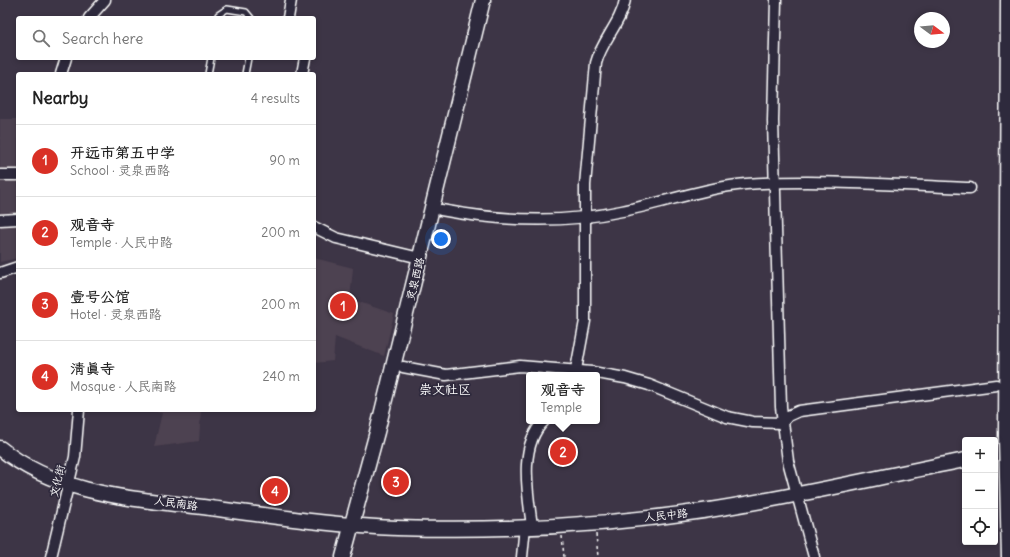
<!DOCTYPE html>
<html lang="en">
<head>
<meta charset="utf-8">
<style>
  body { margin:0; font-family:Delius,"LXGW WenKai TC",sans-serif; background:#f2f2f2; color:#222 }
  .controls { position:absolute; right:12px; bottom:12px; display:grid; overflow:hidden; border-radius:4px; box-shadow:0 2px 6px #0003 }
  .controls button { width:36px; height:36px; display:grid; place-items:center; padding:0; border:0; border-bottom:1px solid #e0e0e0; background:#fff; color:#222; font:20px sans-serif }
  .compass { position:absolute; left:914px; top:12px; width:36px; height:36px; border-radius:50%; background:#fff; box-shadow:0 2px 6px #0003; rotate:106deg }
  .you { position:absolute; left:441px; top:239px; width:14px; height:14px; margin:-10px; border:3px solid #fff; border-radius:50%; background:#1a73e8; box-shadow:0 0 0 6px #1a73e833 }
  .badge { display:grid; place-items:center; width:26px; height:26px; border-radius:50%; background:#d93025; color:#fff; font-size:13px; font-weight:700 }
  .pin { position:absolute; translate:-50% -50%; border:2px solid #fff; box-shadow:0 1px 4px #0006 }
  .popup { position:absolute; left:526px; top:372px; width:74px; height:52px; box-sizing:border-box; display:grid; place-content:center; border-radius:4px; background:#fff; filter:drop-shadow(0 1px 3px #0005); font-size:13px; white-space:nowrap; color:#767676 }
  .popup b { font-size:15px; color:#222 }
  .popup::after { content:''; position:absolute; left:50%; top:100%; margin-left:-8px; border:8px solid transparent; border-top-color:#fff }
  .list { margin:0; padding:0; list-style:none }
  h2 { display:flex; justify-content:space-between; align-items:center; height:52px; margin:0; padding:0 16px; font-size:17px }
  h2 small { font-size:13px; font-weight:400; color:#767676 }
  .list li { display:grid; grid-template-columns:26px 1fr auto; gap:12px; align-items:center; box-sizing:border-box; height:72px; padding:0 16px; border-top:1px solid #e0e0e0 }
  .list b { display:block; font-size:15px; white-space:nowrap }
  .list p { margin:0; font-size:13px; white-space:nowrap; color:#767676 }
  .list em { font-size:13px; font-style:normal; color:#767676 }
  .icon { flex:none; width:22px; height:22px; fill:none; stroke:currentColor; stroke-width:2; stroke-linecap:round; stroke-linejoin:round }
  .map { position:relative; flex:none; width:1010px; height:557px; overflow:hidden }
  .search { position:absolute; background:#fff; box-shadow:0 2px 6px #0003; left:16px; top:16px; width:300px; height:44px; display:flex; align-items:center; gap:10px; box-sizing:border-box; padding:0 14px; border-radius:4px; color:#767676; font-size:15px }
  .panel { position:absolute; background:#fff; box-shadow:0 2px 6px #0003; left:16px; top:72px; width:300px; height:340px; border-radius:4px }
  .map>svg:first-child { display:block }
  .built { fill:#4e4251 }
  .lines { fill:none; stroke-linecap:round; stroke-linejoin:round }
  .lane-casing { stroke:#fff; stroke-width:8 }
  .street-casing { stroke:#fff; stroke-width:13 }
  .secondary-casing { stroke:#fff; stroke-width:17 }
  .path { stroke:#fff; stroke-width:1.5; stroke-dasharray:3 3; stroke-linecap:butt }
  .lane { stroke:#2f2a3d; stroke-width:5 }
  .street { stroke:#2f2a3d; stroke-width:10 }
  .secondary { stroke:#2f2a3d; stroke-width:14 }
  .labels { text-anchor:middle; stroke-width:3.5; stroke-linejoin:round; paint-order:stroke }
  .street-label { font-size:11px; fill:#fff; stroke:#2f2a3d }
  .quarter-label { font-size:13px; fill:#fff; stroke:#2f2a3d }
</style>
</head>
<body>
<div class="map">
<svg width="1010" height="557" viewBox="0 0 1010 557">
  <rect width="100%" height="100%" fill="#3d3546"/>
  <filter id="ink" filterUnits="userSpaceOnUse"><feTurbulence type="fractalNoise" baseFrequency=".025" numOctaves="2"/><feDisplacementMap in="SourceGraphic" scale="8" xChannelSelector="R" yChannelSelector="G"/><feConvolveMatrix kernelMatrix="1 2 1 2 8 2 1 2 1" color-interpolation-filters="sRGB"/></filter>
  <g filter="url(#ink)">
    <g class="built">
      <polygon points="0,119 18,119 18,258 0,262"/>
      <polygon points="314,258 353,268 350,299 394,314 384,356 335,337 333,361 314,363"/>
      <polygon points="145,410 201,410 199,441 154,447 162,413"/>
    </g>
    <g class="lines">
      <defs>
        <g id="lane">
          <polyline points="218,18 218,15 227,9 246,12 251,18"/>
          <polyline points="208,74 211,58"/>
          <polyline points="245,74 248,58"/>
        </g>
        <g id="street">
          <polyline points="776,0 773,121 781,407 788,461 814,557"/>
          <polyline points="89,18 105,0"/>
          <polyline points="288,18 291,0"/>
          <polyline points="61,74 66,58"/>
          <polyline points="302,74 305,58"/>
          <polyline points="0,175 18,175"/>
          <path d="M441,210C500,221 562,224 622,211C663,203 703,188 746,184C818,179 897,185 970,188"/>
          <polyline points="0,220 18,219"/>
          <polyline points="314,227 336,238 420,258"/>
          <polyline points="0,273 18,267"/>
          <polyline points="403,367 446,375 520,366 592,372 625,378 649,385 727,417 753,422 782,423 788,416 799,411 996,385"/>
          <path d="M575,375L585,321V185L596,63C602,40 621,23 625,0"/>
          <path d="M532,526C528,494 518,446 544,421"/>
          <polyline points="51,557 75,457 79,410"/>
          <polyline points="522,557 525,526"/>
        </g>
        <g id="secondary">
          <polyline points="1008,0 1006,437 1009,557"/>
          <path d="M0,448C59,496 138,499 210,508C272,516 335,526 397,528C499,531 603,526 703,511C791,498 878,477 965,460"/>
          <polyline points="343,557 377,432 483,0"/>
        </g>
      </defs>
      <use href="#lane" class="lane-casing"/>
      <use href="#street" class="street-casing"/>
      <use href="#secondary" class="secondary-casing"/>
      <g class="path">
        <polyline points="596,534 598,557"/>
        <polyline points="562,536 564,557"/>
      </g>
      <use href="#lane" class="lane"/>
      <use href="#street" class="street"/>
      <use href="#secondary" class="secondary"/>
    </g>
  </g>
  <g class="labels">
    <g class="street-label">
      <text transform="translate(415 279) rotate(-76)" y="4">灵泉西路</text>
      <text transform="translate(57 481) rotate(-77)" y="4">文化街</text>
      <text transform="translate(176 503) rotate(8)" y="4">人民南路</text>
      <text transform="translate(666 515) rotate(-6)" y="4">人民中路</text>
    </g>
    <g class="quarter-label">
      <text x="445" y="394">崇文社区</text>
    </g>
  </g>
</svg>
<div class="controls">
<button>+</button>
<button>−</button>
<button><svg class="icon" aria-label="locate" viewBox="0 0 24 24"><circle cx="12" cy="12" r="6"/><path d="M12 2v4M12 18v4M2 12h4M18 12h4"/></svg></button>
</div>
<svg class="compass" viewBox="-18 -18 36 36"><path d="M0-13l5 13h-10z" fill="#e53935"/><path d="M0 13l5-13h-10z" fill="#767676"/></svg>
<div class="you"></div>
<div class="pin badge" style="left:343px;top:306px">1</div>
<div class="pin badge" style="left:563px;top:452px">2</div>
<div class="popup"><b>观音寺</b>Temple</div>
<div class="pin badge" style="left:396px;top:482px">3</div>
<div class="pin badge" style="left:275px;top:491px">4</div>
<div class="search"><svg class="icon" aria-label="search" viewBox="0 0 24 24"><circle cx="10" cy="10" r="6"/><path d="M15 15l6 6"/></svg>Search here</div>
<section class="panel">
<h2>Nearby<small>4 results</small></h2>
<ul class="list">
<li><span class="badge">1</span><div><b>开远市第五中学</b><p>School · 灵泉西路</p></div><em>90 m</em></li>
<li><span class="badge">2</span><div><b>观音寺</b><p>Temple · 人民中路</p></div><em>200 m</em></li>
<li><span class="badge">3</span><div><b>壹号公馆</b><p>Hotel · 灵泉西路</p></div><em>200 m</em></li>
<li><span class="badge">4</span><div><b>清真寺</b><p>Mosque · 人民南路</p></div><em>240 m</em></li>
</ul>
</section>
</div>
</body>
</html>
